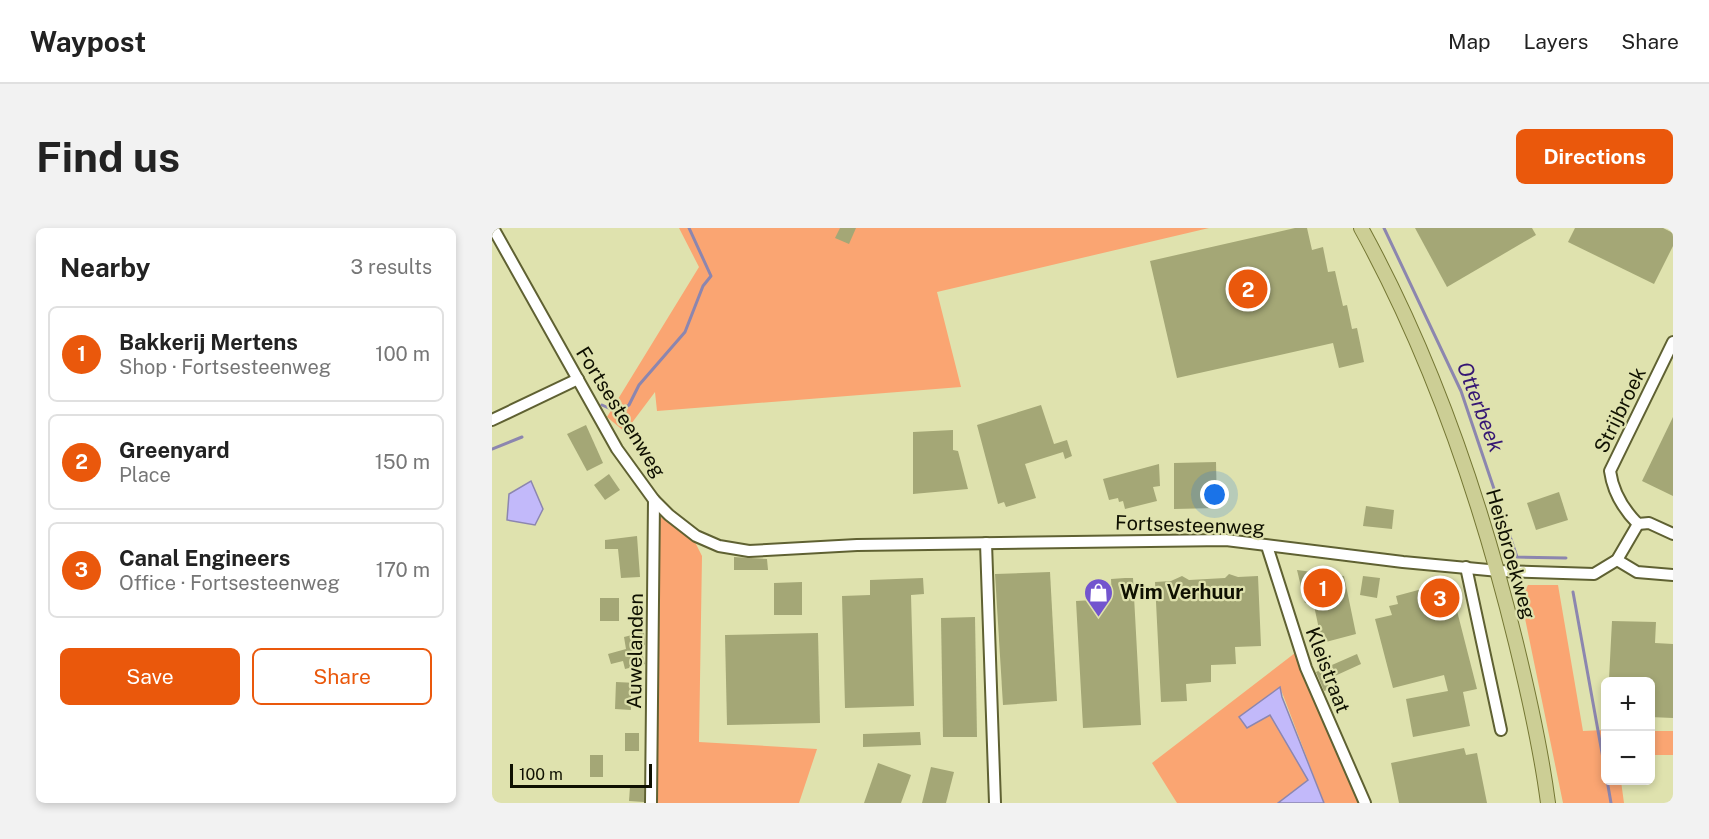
<!DOCTYPE html>
<html lang="en">
<head>
<meta charset="utf-8">
<style>
  body { margin:0; font-family:"Public Sans",sans-serif; background:#f2f2f2; color:#222 }
  .controls { position:absolute; right:18px; bottom:18px; display:grid; overflow:hidden; border-radius:9px; box-shadow:0 3px 9px #0003 }
  .controls button { width:54px; height:54px; display:grid; place-items:center; padding:0; border:0; border-bottom:2px solid #e0e0e0; background:#fff; color:#222; font:30px sans-serif }
  .scale { position:absolute; left:18px; bottom:15px; width:142px; box-sizing:border-box; padding-left:6px; border:3px solid #0f1001; border-top:0; font-size:16px; line-height:21px; white-space:nowrap; color:#0f1001; -webkit-text-stroke:4px #dfe2ae; paint-order:stroke }
  .you { position:absolute; left:723px; top:267px; width:21px; height:21px; margin:-15px; border:4px solid #fff; border-radius:50%; background:#1a73e8; box-shadow:0 0 0 9px #1a73e833 }
  .badge { display:grid; place-items:center; width:39px; height:39px; border-radius:50%; background:#ea580c; color:#fff; font-size:20px; font-weight:700 }
  .pin { position:absolute; translate:-50% -50%; border:3px solid #fff; box-shadow:0 2px 6px #0006 }
  .list { margin:0; padding:0; list-style:none }
  h2 { display:flex; justify-content:space-between; align-items:center; height:78px; margin:0; padding:0 24px; font-size:26px }
  h2 small { font-size:20px; font-weight:400; color:#767676 }
  .list li { display:grid; grid-template-columns:39px 1fr auto; gap:18px; align-items:center; box-sizing:border-box; height:96px; margin:0 12px 12px; padding:0 12px; border:2px solid #e0e0e0; border-radius:9px }
  .list b { display:block; font-size:22px; white-space:nowrap }
  .list p { margin:0; font-size:20px; white-space:nowrap; color:#767676 }
  .list em { font-size:20px; font-style:normal; color:#767676 }
  .actions { display:flex; gap:12px; padding:18px 24px }
  .actions a { flex:1; padding:14px 0; border:2px solid #ea580c; border-radius:9px; text-align:center; font-size:21px; color:#ea580c }
  .actions .main { background:#ea580c; color:#fff }
  .map { position:relative; flex:none; width:1181px; height:575px; overflow:hidden; border-radius:9px }
  header { display:flex; align-items:center; gap:36px; box-sizing:border-box; height:84px; padding:0 30px; background:#fff; border-bottom:2px solid #e0e0e0 }
  header strong { font-size:28px }
  nav { display:flex; gap:33px; margin-inline-start:auto; font-size:21px }
  .intro { display:flex; align-items:center; justify-content:space-between; box-sizing:border-box; height:144px; padding:0 36px }
  h1 { margin:0; font-size:42px }
  .button { padding:15px 27px; border-radius:9px; background:#ea580c; color:#fff; font-size:21px; font-weight:700 }
  main { display:flex; gap:36px; padding:0 36px }
  aside { flex:1; background:#fff; border-radius:9px; box-shadow:0 3px 9px #0003 }
  .map>svg:first-child { display:block }
  .green { fill:#faa572 }
  .water { fill:#c2b9fa; stroke:#8c86af; stroke-width:1.5 }
  .lines { fill:none; stroke-linecap:round; stroke-linejoin:round }
  .stream { stroke:#8c86af; stroke-width:3 }
  .building { fill:#a4a776 }
  .minor-casing { stroke:#5f6132; stroke-width:14 }
  .major-casing { stroke:#747633; stroke-width:16 }
  .minor { stroke:#fff; stroke-width:10 }
  .major { stroke:#ccce95; stroke-width:14 }
  .labels { text-anchor:middle; stroke-width:4.5; stroke-linejoin:round; paint-order:stroke }
  .street-label { font-size:20px; fill:#0f1001; stroke:#dfe2ae }
  .poi-label { font-size:20px; font-weight:bold; fill:#0f1001; stroke:#dfe2ae; text-anchor:start }
  .water-label { font-size:21px; font-style:italic; fill:#361774; stroke:#dfe2ae }
</style>
</head>
<body>
<header>
<strong>Waypost</strong>
<nav><a>Map</a><a>Layers</a><a>Share</a></nav>
</header>
<div class="intro"><h1>Find us</h1><a class="button">Directions</a></div>
<main>
<aside>
<h2>Nearby<small>3 results</small></h2>
<ul class="list">
<li><span class="badge">1</span><div><b>Bakkerij Mertens</b><p>Shop · Fortsesteenweg</p></div><em>100 m</em></li>
<li><span class="badge">2</span><div><b>Greenyard</b><p>Place</p></div><em>150 m</em></li>
<li><span class="badge">3</span><div><b>Canal Engineers</b><p>Office · Fortsesteenweg</p></div><em>170 m</em></li>
</ul>
<div class="actions"><a class="main">Save</a><a>Share</a></div>
</aside>
<div class="map">
<svg width="1181" height="575" viewBox="0 0 1181 575">
  <rect width="100%" height="100%" fill="#dfe2ae"/>
  <g class="green">
    <polygon points="187,0 717,0 445,64 469,159 165,183 163,164 133,204 115,189 207,39"/>
    <polygon points="166,287 203,314 210,328 207,514 325,521 307,575 165,575"/>
    <polygon points="1036,357 1066,357 1091,503 1113,502 1114,552 1129,553 1132,575 1071,575 1029,371"/>
    <polygon points="803,425 869,575 832,575 788,459 778,487 816,552 786,575 685,575 660,535"/>
    <polygon points="1158,503 1181,503 1181,527 1159,527"/>
  </g>
  <g class="water">
    <polygon points="39,253 51,281 43,297 15,292 17,266"/>
    <polygon points="788,459 790,469 832,575 786,575 816,552 778,487 755,500 747,489"/>
  </g>
  <g class="lines">
    <g class="stream">
      <polyline points="892,0 969,163 1025,329 1074,330"/>
      <polyline points="110,177 125,184 137,177 147,157 193,104 211,58 219,48 197,0"/>
      <polyline points="0,221 30,209"/>
      <polyline points="1081,364 1114,547"/>
      <polyline points="1115,552 1119,575"/>
    </g>
  </g>
  <g class="building">
    <polygon points="348,0 364,0 357,16 343,10"/>
    <polygon points="803,0 815,0 820,22 831,19 836,44 843,43 851,78 855,77 860,101 865,100 872,134 847,140 841,115 685,150 658,33"/>
    <polygon points="923,0 1040,0 1044,7 955,59"/>
    <polygon points="1083,0 1171,0 1181,5 1181,18 1162,56 1076,14"/>
    <polygon points="549,177 562,216 575,212 580,228 573,231 571,224 533,236 544,270 514,279 512,274 506,276 485,197"/>
    <polygon points="1181,189 1181,268 1150,253"/>
    <polygon points="94,197 111,235 95,243 75,206"/>
    <polygon points="461,202 461,222 466,223 476,261 421,266 421,204"/>
    <polygon points="724,234 725,280 682,281 682,235"/>
    <polygon points="667,236 668,258 661,259 665,273 633,281 631,273 627,274 626,270 617,272 611,251"/>
    <polygon points="117,246 128,262 113,272 102,257"/>
    <polygon points="1067,264 1076,292 1044,302 1035,275"/>
    <polygon points="874,278 902,282 900,301 871,298"/>
    <polygon points="145,308 148,349 129,350 126,321 113,321 113,312"/>
    <polygon points="242,329 275,331 276,342 242,342"/>
    <polygon points="805,342 852,348 864,406 830,415 821,373 813,375"/>
    <polygon points="558,344 565,473 511,477 503,346"/>
    <polygon points="737,346 746,349 766,348 769,418 743,419 744,436 719,437 719,454 694,456 695,473 669,474 663,354 679,353 690,348 697,352 733,350"/>
    <polygon points="871,348 888,350 885,370 868,367"/>
    <polygon points="431,350 432,366 419,367 422,478 353,480 350,368 378,367 378,352"/>
    <polygon points="633,350 641,350 649,497 591,500 584,373 620,371 619,351"/>
    <polygon points="310,354 310,387 282,387 282,355"/>
    <polygon points="930,361 946,365 947,368 954,367 957,381 964,379 985,461 971,464 978,498 921,509 914,471 956,463 952,447 901,460 883,391 900,387 897,378 906,376 904,368"/>
    <rect x="108" y="370" width="19" height="23"/>
    <polygon points="483,389 485,509 451,509 449,390"/>
    <polygon points="1120,393 1164,394 1163,415 1181,416 1181,490 1158,489 1158,453 1126,453 1126,451 1117,451"/>
    <polygon points="152,404 153,417 148,418 153,436 133,441 131,433 119,436 116,426 134,421 132,409"/>
    <polygon points="326,405 328,495 235,497 233,407"/>
    <polygon points="865,426 869,436 834,452 838,461 832,463 824,444"/>
    <polygon points="124,454 145,455 144,465 139,465 139,482 123,481"/>
    <polygon points="428,504 429,517 371,519 371,506"/>
    <rect x="133" y="505" width="14" height="18"/>
    <polygon points="972,520 974,527 985,525 995,575 907,575 899,535"/>
    <rect x="98" y="527" width="13" height="22"/>
    <polygon points="386,535 419,547 409,575 372,575"/>
    <polygon points="439,539 462,544 454,575 430,575"/>
    <polygon points="138,559 152,560 152,574 137,573"/>
  </g>
  <g class="lines">
    <defs>
      <g id="minor">
        <polyline points="1,0 125,221 162,272 177,287 204,308 227,318 257,323 365,317 734,312 911,334 1007,343 1102,346 1125,332 1146,296"/>
        <path d="M1181,114L1118,243C1121,264 1131,281 1146,296L1157,295L1181,306"/>
        <polyline points="0,192 86,151"/>
        <polyline points="494,315 503,575"/>
        <polyline points="775,318 814,440 873,575"/>
        <polyline points="1125,332 1145,344 1181,347"/>
        <polyline points="974,339 1009,502"/>
        <polyline points="159,575 162,272"/>
      </g>
      <path id="major" d="M869,0C940,129 989,272 1024,415C1037,468 1049,521 1056,575"/>
    </defs>
    <use href="#minor" class="minor-casing"/>
    <use href="#major" class="major-casing"/>
    <use href="#minor" class="minor"/>
    <use href="#major" class="major"/>
  </g>
  <defs>
    <symbol id="shop-pin" viewBox="-11 -11 22 30"><path d="M0 17L-7.5 6A9.5 9.5 0 1 1 7.5 6Z" fill="#7355ce" stroke="#dfe2ae"/><path d="M-5-2.5h2.3a2.7 3.5 0 0 1 5.4 0H5L5.5 6h-11ZM-1.5-2.5h3a1.5 2.3 0 0 0-3 0Z" fill="#fff"/></symbol>
  </defs>
  <g fill-rule="evenodd">
    <use href="#shop-pin" x="590" y="348" width="33" height="45"/>
  </g>
  <g class="labels">
    <g class="street-label">
      <text transform="translate(1128 182) rotate(-64)" y="7">Strijbroek</text>
      <text transform="translate(129 184) rotate(58)" y="7">Fortsesteenweg</text>
      <text transform="translate(698 297) rotate(2)" y="7">Fortsesteenweg</text>
      <text transform="translate(1019 326) rotate(74)" y="7">Heisbroekweg</text>
      <text transform="translate(143 423) rotate(-89)" y="7">Auwelanden</text>
      <text transform="translate(836 442) rotate(69)" y="7">Kleistraat</text>
    </g>
    <g class="poi-label">
      <text x="628" y="371">Wim Verhuur</text>
    </g>
    <g class="water-label">
      <text transform="translate(988 179) rotate(69)" y="7">Otterbeek</text>
    </g>
  </g>
</svg>
<div class="controls">
<button>+</button>
<button>−</button>
</div>
<div class="scale">100 m</div>
<div class="you"></div>
<div class="pin badge" style="left:831px;top:360px">1</div>
<div class="pin badge" style="left:756px;top:61px">2</div>
<div class="pin badge" style="left:948px;top:370px">3</div>
</div>
</main>
</body>
</html>
